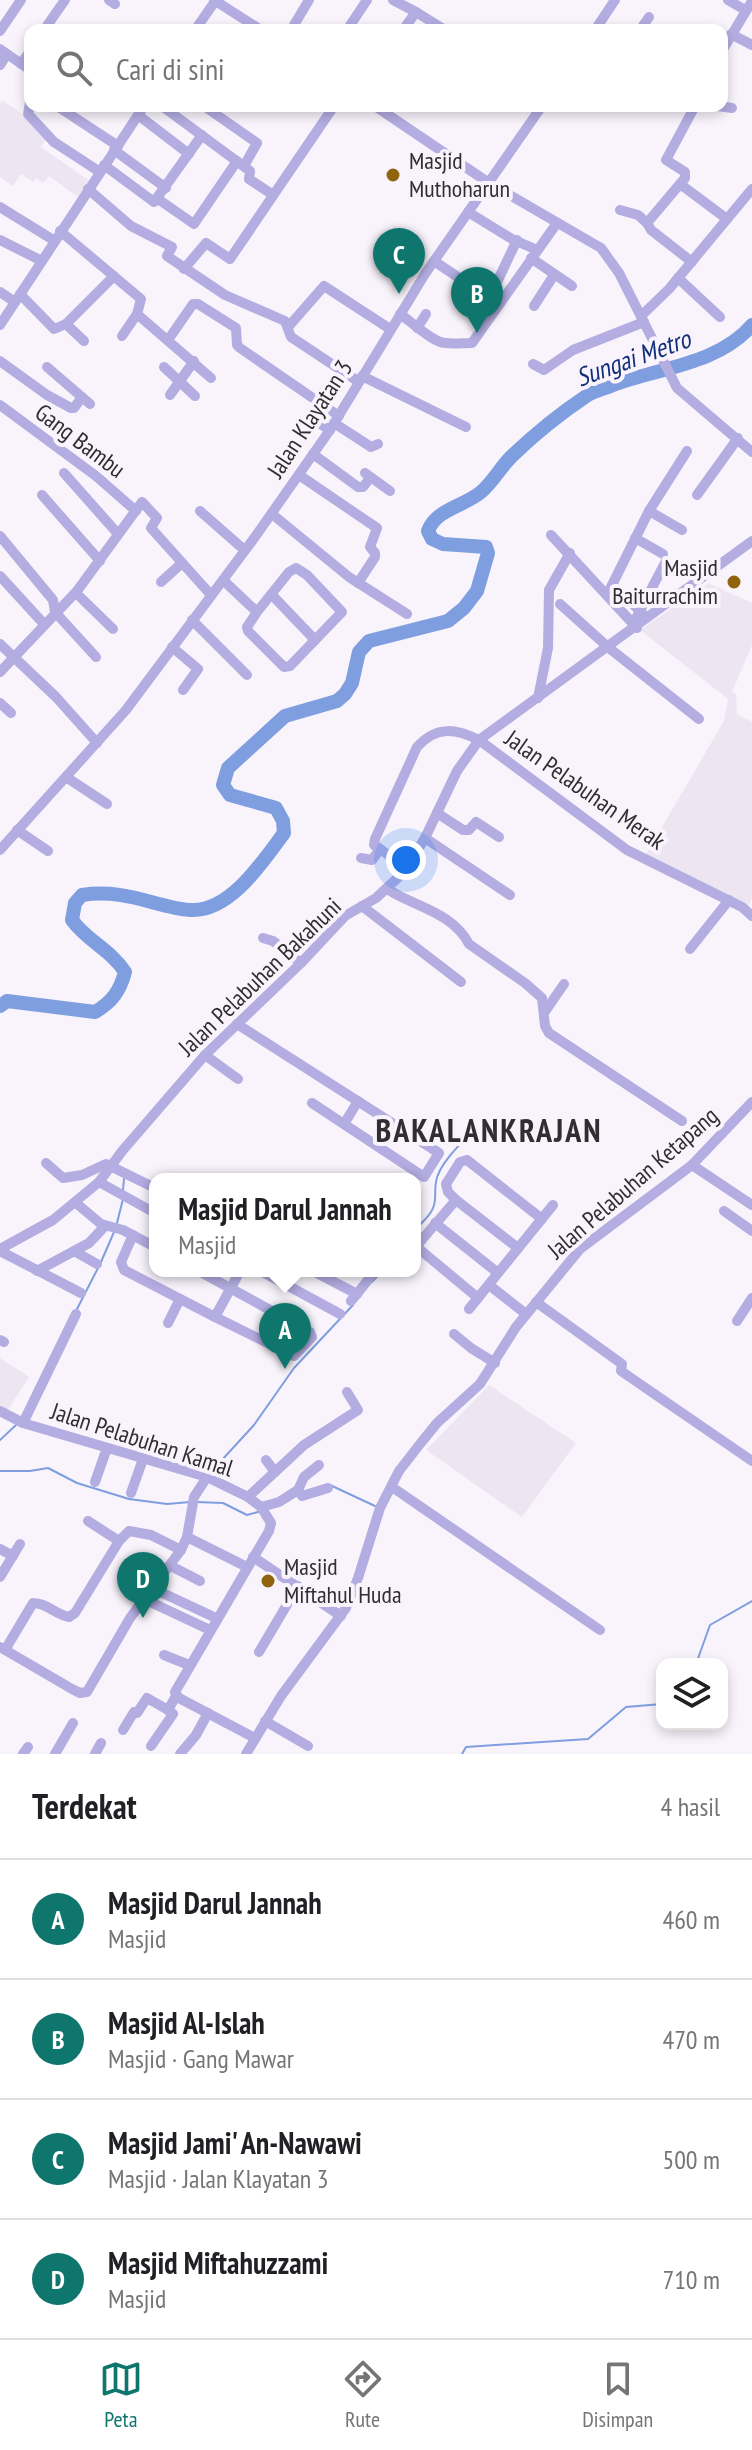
<!DOCTYPE html>
<html lang="id">
<head>
<meta charset="utf-8">
<style>
  body { margin:0; font-family:"PT Sans Narrow",sans-serif; background:#f6f6f6; color:#202124 }
  .controls { position:absolute; right:24px; bottom:24px; display:grid; overflow:hidden; border-radius:16px; box-shadow:0 4px 12px #0003 }
  .controls button { width:72px; height:72px; display:grid; place-items:center; padding:0; border:0; border-bottom:2px solid #e0e0e0; background:#fff; color:#202124; font:40px sans-serif }
  .you { position:absolute; left:406px; top:860px; width:28px; height:28px; margin:-20px; border:6px solid #fff; border-radius:50%; background:#1a73e8; box-shadow:0 0 0 12px #1a73e833 }
  .badge { display:grid; place-items:center; width:52px; height:52px; border-radius:50%; background:#0f766e; color:#fff; font-size:26px; font-weight:700 }
  .pin { position:absolute; translate:-50% -66px; filter:drop-shadow(0 2px 4px #0008) }
  .pin::after { content:''; position:absolute; top:42px; width:28px; height:24px; background:inherit; clip-path:polygon(0 0,100% 0,50% 100%) }
  .popup { position:absolute; left:149px; top:1173px; width:272px; height:104px; box-sizing:border-box; display:grid; place-content:center; border-radius:16px; background:#fff; filter:drop-shadow(0 2px 6px #0005); font-size:26px; white-space:nowrap; color:#757577 }
  .popup b { font-size:30px; color:#202124 }
  .popup::after { content:''; position:absolute; left:50%; top:100%; margin-left:-16px; border:16px solid transparent; border-top-color:#fff }
  .list { margin:0; padding:0; list-style:none }
  h2 { display:flex; justify-content:space-between; align-items:center; height:104px; margin:0; padding:0 32px; font-size:34px }
  h2 small { font-size:26px; font-weight:400; color:#757577 }
  .list li { display:grid; grid-template-columns:52px 1fr auto; gap:24px; align-items:center; box-sizing:border-box; height:120px; padding:0 32px; border-top:2px solid #e0e0e0 }
  .list b { display:block; font-size:30px; white-space:nowrap }
  .list p { margin:0; font-size:26px; white-space:nowrap; color:#757577 }
  .list em { font-size:26px; font-style:normal; color:#757577 }
  .icon { flex:none; width:44px; height:44px; fill:none; stroke:currentColor; stroke-width:2; stroke-linecap:round; stroke-linejoin:round }
  .map { position:relative; flex:none; width:752px; height:1754px; overflow:hidden }
  .search { position:absolute; background:#fff; box-shadow:0 4px 12px #0003; left:24px; right:24px; top:24px; height:88px; display:flex; align-items:center; gap:20px; box-sizing:border-box; padding:0 28px; border-radius:16px; color:#757577; font-size:30px }
  .sheet { height:584px; background:#fff }
  nav { display:flex; justify-content:space-around; align-items:center; box-sizing:border-box; height:112px; border-top:2px solid #e0e0e0; background:#fff; font-size:22px; color:#757577 }
  nav a { display:grid; justify-items:center; gap:4px }
  nav .on { color:#0f766e }
  .map>svg:first-child { display:block }
  .built { fill:#eee5f3 }
  .lines { fill:none; stroke-linecap:round; stroke-linejoin:round }
  .stream { stroke:#7f9edf; stroke-width:2 }
  .river { stroke:#7f9edf; stroke-width:14 }
  .minor { stroke:#b3ade1; stroke-width:10 }
  .poi-dot { fill:#8f640c; stroke:#f9f4fc; stroke-width:3 }
  .labels { text-anchor:middle; stroke-width:8; stroke-linejoin:round; paint-order:stroke }
  .poi-label { font-size:24px; fill:#302e31; stroke:#f9f4fc; text-anchor:start }
  .street-label { font-size:24px; fill:#302e31; stroke:#f9f4fc }
  .water-label { font-size:26px; font-style:italic; fill:#122e79; stroke:#f9f4fc }
  .district-label { font-size:32px; font-weight:bold; letter-spacing:2px; fill:#302e31; stroke:#f9f4fc }
</style>
</head>
<body>
<div class="map">
<svg width="752" height="1754" viewBox="0 0 752 1754">
  <rect width="100%" height="100%" fill="#f9f4fc"/>
  <g class="built">
    <polygon points="2,100 34,122 48,137 41,147 90,181 78,197 49,176 43,183 36,178 33,182 21,174 13,186 0,177 0,104"/>
    <polygon points="708,583 752,603 752,645 732,692 736,694 737,714 752,722 752,896 749,907 644,858 724,721 728,699 640,630"/>
    <polygon points="0,1358 29,1377 7,1411 0,1406"/>
    <polygon points="489,1385 576,1443 522,1517 426,1450"/>
  </g>
  <g class="lines">
    <g class="stream">
      <polyline points="123,1190 124,1179"/>
      <polyline points="117,1223 123,1199"/>
      <path d="M415,1233C419,1222 429,1219 433,1208C437,1199 434,1191 436,1182C438,1165 462,1142 474,1130"/>
      <polyline points="101,1262 114,1232"/>
      <polyline points="372,1282 382,1271"/>
      <polyline points="77,1309 98,1268"/>
      <polyline points="0,1440 16,1425"/>
      <polyline points="0,1471 30,1471 48,1468 77,1483 129,1499 167,1504 190,1502"/>
      <polyline points="210,1473 254,1425 294,1368 353,1305"/>
      <polyline points="330,1485 375,1506"/>
      <polyline points="196,1502 223,1503 247,1515 258,1512"/>
      <polyline points="696,1664 710,1625 752,1601"/>
      <polyline points="462,1754 466,1747 588,1739 626,1707 662,1704"/>
    </g>
    <path class="river" d="M0,1006L7,1001L95,1012C112,1002 120,991 125,972C111,950 87,941 72,920L75,903L82,895C109,891 130,896 155,903C167,906 181,910 192,910C231,911 263,861 284,833L283,821L276,808L230,795L223,785L228,768L285,716L337,701L345,694L352,683L359,652L369,641L448,621L464,608L477,591L488,553L486,547L443,544L432,539L428,531C436,509 465,506 481,492C494,481 501,466 513,455C534,435 561,413 585,397C593,391 604,389 613,385C659,368 719,364 752,325"/>
    <g class="minor">
      <polyline points="109,0 115,4"/>
      <polyline points="214,0 261,30"/>
      <polyline points="393,0 416,12"/>
      <polyline points="728,0 745,10"/>
      <polyline points="44,30 65,0"/>
      <polyline points="195,30 216,0"/>
      <polyline points="291,30 309,0"/>
      <polyline points="347,30 367,0"/>
      <polyline points="403,30 416,12 445,30"/>
      <polyline points="595,30 615,0"/>
      <polyline points="640,30 649,17"/>
      <polyline points="0,31 21,0"/>
      <polyline points="731,34 752,45"/>
      <polyline points="0,49 7,54 0,65"/>
      <polyline points="722,51 752,1"/>
      <polyline points="7,54 30,70"/>
      <polyline points="21,64 30,51"/>
      <polyline points="30,103 28,114 54,142 100,172"/>
      <polyline points="57,106 118,146"/>
      <polyline points="162,106 250,171 249,179 273,195"/>
      <polyline points="204,106 257,143 244,166"/>
      <polyline points="375,106 489,183 601,248 619,273 677,388 752,452"/>
      <polyline points="718,106 732,108"/>
      <polyline points="138,115 189,154"/>
      <polyline points="114,150 166,188"/>
      <polyline points="104,165 154,202 202,135"/>
      <polyline points="680,184 727,219"/>
      <polyline points="88,189 131,226 172,247 167,256 225,295 285,321 291,337 359,382"/>
      <polyline points="158,199 194,224 237,161"/>
      <polyline points="0,207 55,241"/>
      <polyline points="620,210 638,215 647,223"/>
      <polyline points="468,212 512,239 537,250"/>
      <polyline points="60,231 141,299 137,314 122,336"/>
      <polyline points="0,240 42,261"/>
      <polyline points="531,258 572,286"/>
      <polyline points="434,261 471,286"/>
      <polyline points="692,262 651,230 647,223 685,178 685,172 666,160 695,106"/>
      <polyline points="184,269 206,243 230,259 334,106"/>
      <polyline points="678,278 720,317"/>
      <polyline points="498,280 517,240"/>
      <polyline points="0,292 15,302"/>
      <polyline points="20,294 54,329 66,324 84,341"/>
      <polyline points="534,306 554,275"/>
      <polyline points="137,314 211,378"/>
      <path d="M400,314C412,322 432,342 445,343C453,344 464,343 472,343L557,223"/>
      <polyline points="641,316 669,289 752,189"/>
      <polyline points="66,324 114,276"/>
      <polyline points="0,325 144,106"/>
      <polyline points="289,326 324,286 390,329"/>
      <polyline points="417,328 426,314"/>
      <polyline points="168,340 193,304 198,304 236,328 237,345 240,348 339,416"/>
      <polyline points="0,361 47,395 71,408 74,408 82,397"/>
      <polyline points="533,364 544,370 573,350 644,322"/>
      <polyline points="47,367 90,404"/>
      <polyline points="164,367 195,396"/>
      <polyline points="362,376 466,427"/>
      <polyline points="170,395 194,361"/>
      <polyline points="0,405 96,476 136,511"/>
      <polyline points="314,420 330,430"/>
      <polyline points="334,423 371,447 378,444"/>
      <polyline points="313,454 358,487 363,487 370,478"/>
      <polyline points="64,473 118,534"/>
      <polyline points="365,473 390,491"/>
      <polyline points="299,475 377,528 370,547 375,553 375,557 358,583"/>
      <polyline points="42,495 100,561"/>
      <polyline points="697,495 738,438"/>
      <polyline points="200,511 241,547"/>
      <polyline points="649,511 682,530"/>
      <polyline points="272,514 349,577 407,614"/>
      <polyline points="551,535 637,628"/>
      <polyline points="0,536 53,600 55,612 96,657"/>
      <polyline points="635,538 663,554"/>
      <polyline points="0,576 44,624"/>
      <polyline points="223,580 257,612 247,627 248,631 284,667 290,666 342,612 307,575 296,568 289,572 257,612"/>
      <polyline points="161,582 182,563"/>
      <polyline points="613,585 643,614"/>
      <polyline points="76,593 113,629"/>
      <polyline points="608,593 649,511 687,451"/>
      <polyline points="272,595 315,640"/>
      <polyline points="560,604 609,648 699,719"/>
      <polyline points="192,620 247,675"/>
      <polyline points="633,624 666,561"/>
      <polyline points="0,644 56,697 97,743"/>
      <polyline points="172,647 198,669 183,690"/>
      <polyline points="0,672 77,591 142,502 157,518 151,528 211,595"/>
      <polyline points="538,698 548,648 549,590 570,553"/>
      <polyline points="0,703 11,713"/>
      <polyline points="66,777 107,804"/>
      <polyline points="437,813 463,830 469,830 476,822 499,837"/>
      <polyline points="17,830 48,851"/>
      <polyline points="425,838 510,895"/>
      <path d="M380,849L374,845L375,839L417,747C437,725 456,729 479,740L627,850L742,907L752,916"/>
      <polyline points="0,850 126,710 255,537 330,430 425,274 542,106"/>
      <polyline points="361,858 372,860 380,849 407,868"/>
      <path d="M387,889C415,907 452,912 469,944L525,983L542,998L545,1026L549,1033L682,1121"/>
      <polyline points="362,906 461,982"/>
      <polyline points="263,938 273,941 301,963"/>
      <polyline points="690,949 729,900"/>
      <polyline points="544,1013 564,984"/>
      <polyline points="237,1024 439,1153 424,1177 312,1103"/>
      <polyline points="205,1055 238,1079"/>
      <polyline points="344,1124 358,1101"/>
      <polyline points="46,1163 63,1178 82,1175 106,1164 155,1188"/>
      <polyline points="692,1165 752,1205"/>
      <polyline points="99,1182 155,1213"/>
      <polyline points="456,1200 518,1248"/>
      <polyline points="76,1203 101,1224 123,1230 155,1247"/>
      <polyline points="724,1211 752,1231"/>
      <polyline points="435,1223 498,1273"/>
      <polyline points="133,1235 121,1262 124,1270 215,1317 240,1271"/>
      <polyline points="0,1249 53,1220 99,1182 123,1150 205,1055 301,963 345,916 376,898 404,872 425,838 457,771 479,740 752,541"/>
      <polyline points="0,1251 81,1293"/>
      <polyline points="74,1251 97,1264"/>
      <polyline points="37,1271 89,1243 105,1226"/>
      <polyline points="199,1271 310,1332 312,1337 294,1356 215,1317"/>
      <polyline points="261,1271 340,1314"/>
      <polyline points="313,1271 357,1294 351,1301"/>
      <polyline points="489,1285 526,1314"/>
      <polyline points="357,1294 371,1276 365,1271"/>
      <polyline points="478,1298 418,1248 419,1243 456,1200 448,1192 446,1184 460,1162 467,1160 542,1219"/>
      <polyline points="536,1302 622,1364 621,1371 752,1461"/>
      <polyline points="469,1309 553,1205"/>
      <polyline points="737,1321 752,1298"/>
      <polyline points="168,1323 180,1299"/>
      <polyline points="454,1334 471,1348 495,1363"/>
      <polyline points="0,1340 4,1342"/>
      <polyline points="0,1411 23,1423 207,1477 248,1497 261,1507 271,1523 269,1531 175,1692 179,1698 255,1738"/>
      <polyline points="23,1423 76,1314"/>
      <polyline points="266,1460 275,1472"/>
      <polyline points="95,1482 107,1448"/>
      <polyline points="392,1487 600,1630"/>
      <polyline points="298,1490 302,1496 328,1488"/>
      <polyline points="131,1493 143,1459"/>
      <polyline points="248,1497 304,1445 358,1410 347,1392"/>
      <polyline points="261,1507 279,1502 298,1490 304,1477 319,1465"/>
      <polyline points="88,1521 119,1541"/>
      <polyline points="187,1537 247,1567"/>
      <polyline points="0,1549 13,1556"/>
      <polyline points="253,1557 341,1616"/>
      <polyline points="171,1566 200,1581"/>
      <polyline points="0,1577 20,1544"/>
      <polyline points="154,1589 216,1618"/>
      <polyline points="146,1600 210,1630"/>
      <polyline points="0,1647 72,1689 80,1693 87,1692 130,1618 181,1550 187,1537 194,1497 207,1477"/>
      <path d="M5,1650L33,1603C47,1603 56,1615 69,1617L75,1613L119,1541L129,1531L151,1535L181,1550"/>
      <polyline points="259,1652 298,1586"/>
      <polyline points="164,1655 189,1665"/>
      <polyline points="265,1721 308,1746"/>
      <polyline points="123,1730 134,1712 137,1713 147,1698 168,1710"/>
      <polyline points="151,1746 173,1714 168,1710 176,1696"/>
      <polyline points="23,1754 28,1747"/>
      <polyline points="55,1754 73,1723"/>
      <polyline points="95,1754 101,1743"/>
      <polyline points="180,1754 196,1735 208,1713"/>
      <polyline points="246,1754 281,1696 346,1608 358,1578 380,1508 399,1471 420,1444 437,1423 480,1384 516,1327 580,1249 692,1165 752,1102"/>
    </g>
  </g>
  <g class="poi-dot">
    <circle cx="393" cy="175" r="8"/>
    <circle cx="734" cy="582" r="8"/>
    <circle cx="268" cy="1581" r="8"/>
  </g>
  <g class="labels">
    <g class="poi-label">
      <text x="409" y="169">Masjid<tspan x="409" dy="28">Muthoharun</tspan></text>
      <text x="718" y="576" text-anchor="end">Masjid<tspan x="718" dy="28">Baiturrachim</tspan></text>
      <text x="284" y="1575">Masjid<tspan x="284" dy="28">Miftahul Huda</tspan></text>
    </g>
    <g class="street-label">
      <text transform="translate(310 419) rotate(-57)" y="8">Jalan Klayatan 3</text>
      <text transform="translate(80 441) rotate(37)" y="8">Gang Bambu</text>
      <text transform="translate(585 790) rotate(35)" y="8">Jalan Pelabuhan Merak</text>
      <text transform="translate(260 977) rotate(-44)" y="8">Jalan Pelabuhan Bakahuni</text>
      <text transform="translate(633 1183) rotate(-41)" y="8">Jalan Pelabuhan Ketapang</text>
      <text transform="translate(142 1440) rotate(18)" y="8">Jalan Pelabuhan Kamal</text>
    </g>
    <g class="water-label">
      <text transform="translate(633 358) rotate(-20)" y="9">Sungai Metro</text>
    </g>
    <g class="district-label">
      <text x="489" y="1142">BAKALANKRAJAN</text>
    </g>
  </g>
</svg>
<div class="controls">
<button><svg class="icon" aria-label="layers" viewBox="0 0 24 24"><path d="M12 4l9 5-9 5-9-5zM3 14l9 5 9-5"/></svg></button>
</div>
<div class="you"></div>
<div class="pin badge" style="left:285px;top:1369px">A</div>
<div class="popup"><b>Masjid Darul Jannah</b>Masjid</div>
<div class="pin badge" style="left:477px;top:333px">B</div>
<div class="pin badge" style="left:399px;top:294px">C</div>
<div class="pin badge" style="left:143px;top:1618px">D</div>
<div class="search"><svg class="icon" aria-label="search" viewBox="0 0 24 24"><circle cx="10" cy="10" r="6"/><path d="M15 15l6 6"/></svg>Cari di sini</div>
</div>
<section class="sheet">
<h2>Terdekat<small>4 hasil</small></h2>
<ul class="list">
<li><span class="badge">A</span><div><b>Masjid Darul Jannah</b><p>Masjid</p></div><em>460 m</em></li>
<li><span class="badge">B</span><div><b>Masjid Al-Islah</b><p>Masjid · Gang Mawar</p></div><em>470 m</em></li>
<li><span class="badge">C</span><div><b>Masjid Jami' An-Nawawi</b><p>Masjid · Jalan Klayatan 3</p></div><em>500 m</em></li>
<li><span class="badge">D</span><div><b>Masjid Miftahuzzami</b><p>Masjid</p></div><em>710 m</em></li>
</ul>
</section>
<nav>
<a class="on"><svg class="icon" aria-label="map" viewBox="0 0 24 24"><path d="M3 6l6-2 6 2 6-2v14l-6 2-6-2-6 2zM9 4v14M15 6v14"/></svg>Peta</a>
<a><svg class="icon" aria-label="directions" viewBox="0 0 24 24"><path d="M12 3l9 9-9 9-9-9zM9 14v-3h6M13 9l2 2-2 2"/></svg>Rute</a>
<a><svg class="icon" aria-label="saved" viewBox="0 0 24 24"><path d="M7 4h10v16l-5-4-5 4z"/></svg>Disimpan</a>
</nav>
</body>
</html>
